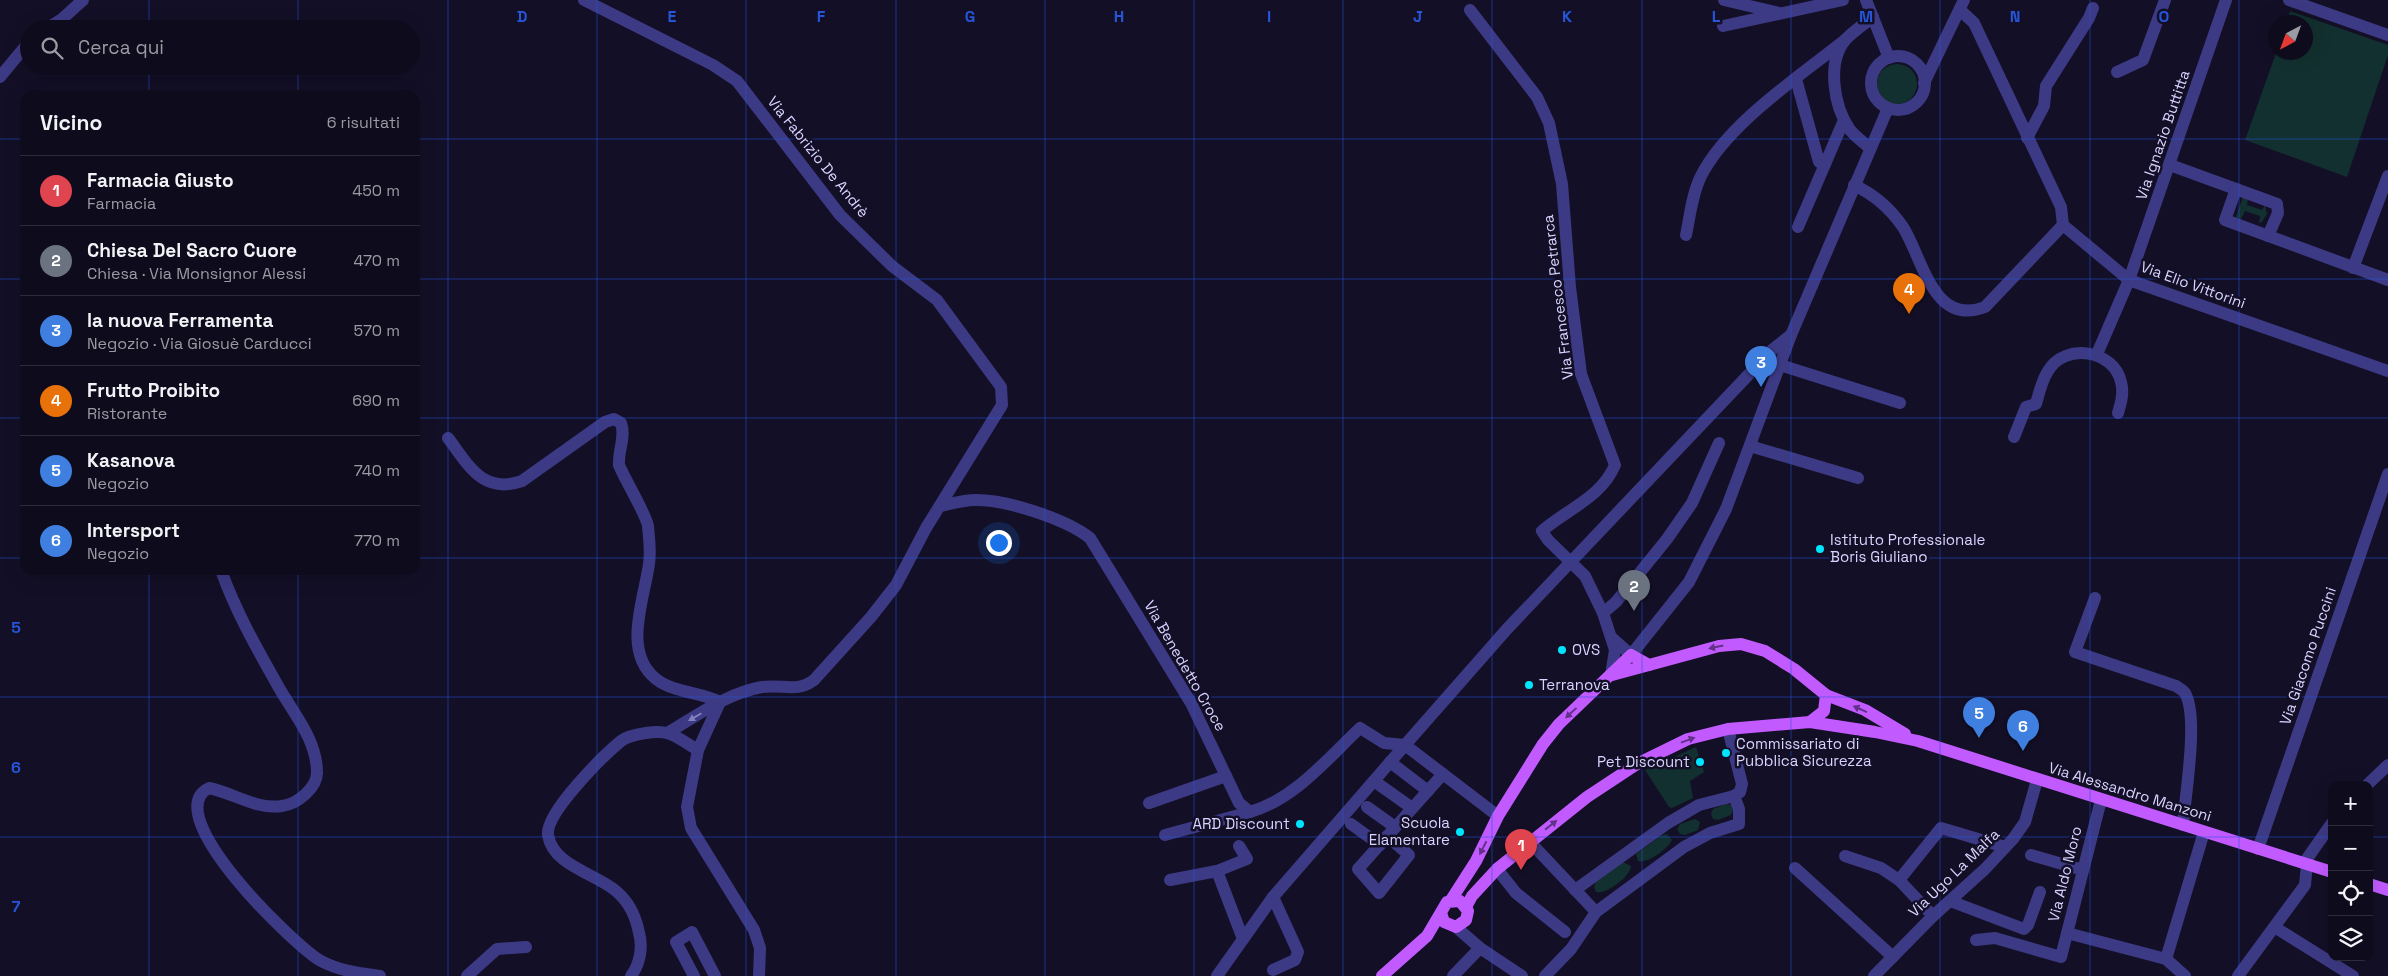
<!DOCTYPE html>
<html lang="it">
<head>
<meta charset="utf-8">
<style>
  body { margin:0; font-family:"Space Grotesk",sans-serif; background:#1c1929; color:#f1f3f6 }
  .controls { position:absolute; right:15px; bottom:15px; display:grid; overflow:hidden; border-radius:10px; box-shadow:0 5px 20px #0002 }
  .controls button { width:45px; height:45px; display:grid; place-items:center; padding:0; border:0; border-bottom:1px solid #2e2b3b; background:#0e0b1c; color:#f1f3f6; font:25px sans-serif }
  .compass { position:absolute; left:2268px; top:15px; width:45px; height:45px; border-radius:50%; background:#0e0b1c; box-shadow:0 5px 20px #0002; rotate:221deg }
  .you { position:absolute; left:998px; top:542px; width:18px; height:18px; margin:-12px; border:4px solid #fff; border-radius:50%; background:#1a73e8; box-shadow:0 0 0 8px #1a73e833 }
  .badge { display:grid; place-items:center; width:32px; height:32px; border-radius:50%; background:#0b8043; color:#fff; font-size:16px; font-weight:700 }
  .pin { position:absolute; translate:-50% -41px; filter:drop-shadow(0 1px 2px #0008) }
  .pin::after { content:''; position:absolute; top:26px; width:18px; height:15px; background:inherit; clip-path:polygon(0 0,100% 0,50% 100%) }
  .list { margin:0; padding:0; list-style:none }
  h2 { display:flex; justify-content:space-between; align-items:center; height:65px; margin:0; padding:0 20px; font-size:21px }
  h2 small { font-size:16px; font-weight:400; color:#9b9ba3 }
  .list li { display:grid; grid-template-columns:32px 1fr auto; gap:15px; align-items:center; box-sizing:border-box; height:70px; padding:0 20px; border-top:1px solid #2e2b3b }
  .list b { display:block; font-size:19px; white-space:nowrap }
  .list p { margin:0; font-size:16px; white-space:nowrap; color:#9b9ba3 }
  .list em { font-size:16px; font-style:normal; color:#9b9ba3 }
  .icon { flex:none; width:28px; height:28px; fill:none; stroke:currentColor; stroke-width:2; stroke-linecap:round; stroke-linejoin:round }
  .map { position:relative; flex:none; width:2388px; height:976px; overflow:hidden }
  .search { position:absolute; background:#0e0b1c; box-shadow:0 5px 20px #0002; left:20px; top:20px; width:400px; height:55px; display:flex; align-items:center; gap:12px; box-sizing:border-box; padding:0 18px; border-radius:28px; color:#9b9ba3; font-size:19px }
  .panel { position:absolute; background:#0e0b1c; box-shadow:0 5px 20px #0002; left:20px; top:90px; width:400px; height:485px; border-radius:15px }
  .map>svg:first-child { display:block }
  .green { fill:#12302f }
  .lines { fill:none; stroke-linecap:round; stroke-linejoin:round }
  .minor { stroke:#3d3a85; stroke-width:12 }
  .major { stroke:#c25bff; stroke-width:12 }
  .oneway { fill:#623188 }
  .oneway2 { fill:#837fbc }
  .grid { fill:none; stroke:#2655da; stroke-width:1; stroke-opacity:0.55 }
  .poi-dot { fill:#00e5ff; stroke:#130f26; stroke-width:2 }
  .labels { text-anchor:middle; stroke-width:5; stroke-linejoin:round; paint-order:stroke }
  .street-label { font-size:15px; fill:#d9d4ff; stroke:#130f26 }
  .poi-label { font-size:15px; fill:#d9d4ff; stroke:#130f26; text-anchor:start }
  .grid-label { font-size:16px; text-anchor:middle; font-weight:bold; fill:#2655da; stroke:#130f26; stroke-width:5; stroke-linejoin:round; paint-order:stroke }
</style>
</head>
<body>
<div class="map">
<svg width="2388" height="976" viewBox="0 0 2388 976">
  <rect width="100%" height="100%" fill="#130f26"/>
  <g class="green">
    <polygon points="2290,11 2388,45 2388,55 2347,177 2245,140 2276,53 2306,52 2306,22 2286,22"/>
    <circle cx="1897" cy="84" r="20"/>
    <polygon points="2243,197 2248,199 2247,205 2262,210 2265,205 2267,214 2262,222 2259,223 2260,216 2245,211 2240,221 2235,219"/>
    <polygon points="1696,747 1704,772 1690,781 1693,798 1672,808 1669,807 1645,770"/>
    <polygon points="1726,804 1731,805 1733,810 1731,815 1718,820 1713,819 1711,814 1713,809"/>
    <polygon points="1695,819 1700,822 1698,830 1685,835 1680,834 1677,829 1680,824"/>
    <path d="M1667,834L1672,840C1668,849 1647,864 1638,861L1636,854L1662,835Z"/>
    <path d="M1623,862L1631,866C1631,876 1606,895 1596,892L1594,887L1596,882Z"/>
  </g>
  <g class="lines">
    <g class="minor">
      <path d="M584,0L713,65L737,81L840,215L892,266L937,300L1001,387L1002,405L926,528L896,585L871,617L814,680C797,693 782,684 762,687C728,693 699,714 669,732"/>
      <polyline points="1724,0 1779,13"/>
      <polyline points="1866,0 1889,58"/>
      <polyline points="2289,0 2388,35"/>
      <path d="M1470,10L1537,97L1549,123L1562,184L1570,287L1581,374L1615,465C1601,498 1567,509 1542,531L1548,540L1585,576L1603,613L1615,650L1611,675"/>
      <polyline points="1960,10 1974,23 2061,207 2063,225 2129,280 2388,371"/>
      <polyline points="1723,26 1843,0"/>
      <polyline points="46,29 62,19 83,0"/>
      <circle cx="1898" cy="83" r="27"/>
      <polyline points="2117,72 2143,60 2165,0"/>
      <polyline points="0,77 29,42"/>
      <polyline points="1796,79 1819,162 1825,164"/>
      <polyline points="1924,83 1964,0"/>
      <polyline points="2027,138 2044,106 2046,86 2089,18 2093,8"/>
      <path d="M1870,148C1864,143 1856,137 1850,130C1834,107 1826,62 1846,39C1854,31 1864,24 1873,17"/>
      <polyline points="2170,165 2277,204 2278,213 2268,236"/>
      <path d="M1854,185C1875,195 1890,208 1903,227C1923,259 1933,327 1985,307L2063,225"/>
      <polyline points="2236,189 2225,220 2388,280"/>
      <polyline points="1798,227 1844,120"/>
      <path d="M1686,235C1690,216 1692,194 1701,176C1728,123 1799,77 1845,40"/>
      <polyline points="2353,268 2388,176"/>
      <polyline points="2097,354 2129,280 2226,0"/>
      <polyline points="1780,365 1900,403"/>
      <path d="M2014,437L2026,407L2036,404C2039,393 2042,380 2048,371C2065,342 2114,350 2121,382C2124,393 2121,403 2118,413"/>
      <path d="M448,438C468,464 482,495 522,481L605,422L614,419L621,423C626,437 618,450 619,465C624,478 647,516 648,526C649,538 651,552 649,564C644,600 622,652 656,679C674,693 701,692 720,702"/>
      <polyline points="1750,446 1858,478"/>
      <path d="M940,506C951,504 963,500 974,500C1005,499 1066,519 1090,538L1191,703L1239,803L1250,812C1295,799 1327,759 1360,728L1384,743L1405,745L1498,816"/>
      <path d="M221,570C235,610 257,649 278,686C293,713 316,738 317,771C318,788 297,804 282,806C256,810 234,793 209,788C157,814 295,946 321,961C340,971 359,973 380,976"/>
      <path d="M2095,598L2075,652L2176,686C2179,688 2183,690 2185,693C2199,717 2185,796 2183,825"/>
      <polyline points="1603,613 1616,602 1667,539 1692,503 1719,443"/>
      <polyline points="1612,638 1631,655 1689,582 1726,509 1791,335 1888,108"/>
      <polyline points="720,702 698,750 687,807 691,828 754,930 760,948 759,976"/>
      <polyline points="1728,729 1742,784 1740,792 1734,796"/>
      <polyline points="1390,762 1428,791"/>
      <polyline points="1374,781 1412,808"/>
      <polyline points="2367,785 2388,765"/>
      <polyline points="1149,803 1226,776"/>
      <polyline points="1367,807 1395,827"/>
      <polyline points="1351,824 1380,845"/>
      <polyline points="1165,835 1250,812"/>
      <polyline points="1387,836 1409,855 1379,893 1358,869 1443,774"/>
      <polyline points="1530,842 1596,912"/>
      <polyline points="2258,849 2388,474"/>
      <polyline points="2031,855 2083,870"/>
      <polyline points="1845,856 1881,868 1899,880 1933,916"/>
      <polyline points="2304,863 2332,823"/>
      <polyline points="1795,868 1893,957"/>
      <polyline points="1497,869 1516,893 1565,932"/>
      <polyline points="1217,871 1243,939"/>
      <polyline points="1170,880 1217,871 1247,859 1239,846"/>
      <polyline points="1899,880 1941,828 2005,847"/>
      <polyline points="1273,897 1298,952 1295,960 1273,970"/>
      <polyline points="1950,901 2024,929 2028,925 2040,892"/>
      <polyline points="1456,927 1480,948 1522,976"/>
      <polyline points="2276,928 2353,976"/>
      <polyline points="2067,933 2166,959 2185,976"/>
      <polyline points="1976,940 1995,938 2061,957 2101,800"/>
      <polyline points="2166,959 2204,832"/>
      <polyline points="467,976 497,949 526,947"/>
      <path d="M631,976C640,964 643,947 639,933C636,917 628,901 616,891C595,873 553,866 548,835C545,813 604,755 621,741C627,736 639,734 646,733C673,729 676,738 698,750"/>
      <polyline points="694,976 676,942 692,932 715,976"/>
      <polyline points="1217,976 1273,897 1405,745 1507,629 1772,350 1791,335"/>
      <polyline points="1453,976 1480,948"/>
      <polyline points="1545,976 1571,949 1596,912 1684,847 1710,833 1739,824 1739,809 1734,796 1699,805 1668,823 1575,890"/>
      <polyline points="1874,976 1933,916 1985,869 2013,839 2025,822 2037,780"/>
      <polyline points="2238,976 2305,885 2307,864"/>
    </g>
    <g class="major">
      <polyline points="1612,675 1649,665"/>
      <polyline points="1810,722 1824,711 1826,695"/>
      <polyline points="2369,884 2388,890"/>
      <polyline points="1451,900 1476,861 1498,816 1543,744 1559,724 1631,655 1649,665 1719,646 1741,644 1765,651 1794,669 1826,695 1865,710 1905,734"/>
      <polyline points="1466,907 1472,896 1497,869 1587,797 1637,764 1688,739 1728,729 1810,722 1875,732 1918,741 2332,872"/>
      <polyline points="1382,976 1427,936 1447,902 1460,901 1468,911 1466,920 1456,927 1444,922 1441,913"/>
    </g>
  </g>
  <defs><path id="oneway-solid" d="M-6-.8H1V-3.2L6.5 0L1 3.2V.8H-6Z" transform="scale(1.25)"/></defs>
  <g class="oneway">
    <use href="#oneway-solid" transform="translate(1716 647) rotate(168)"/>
    <use href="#oneway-solid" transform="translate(1860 709) rotate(-156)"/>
    <use href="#oneway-solid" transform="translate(1571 713) rotate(137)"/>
    <use href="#oneway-solid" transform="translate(1688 740) rotate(-20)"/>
    <use href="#oneway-solid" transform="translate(1551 825) rotate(-38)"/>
    <use href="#oneway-solid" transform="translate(1483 848) rotate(117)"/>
  </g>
  <use class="oneway2" href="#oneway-solid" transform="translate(695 717) rotate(150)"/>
  <path class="grid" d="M149,0V29M298,0V29M448,0V976M597,0V976M746,0V976M896,0V976M1045,0V976M1194,0V976M1343,0V976M1492,0V976M1642,0V976M1791,0V976M1940,0V976M2090,0V976M2239,0V976M149,66V95M298,66V95M0,139H25M415,139H2388M0,279H25M415,279H2388M0,418H25M415,418H2388M0,558H25M415,558H2388M149,570V976M298,570V976M0,697H2388M0,837H2332M2369,837H2388"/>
  <g class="poi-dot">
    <circle cx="1820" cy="549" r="5"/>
    <circle cx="1562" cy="650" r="5"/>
    <circle cx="1529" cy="685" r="5"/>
    <circle cx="1726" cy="753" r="5"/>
    <circle cx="1700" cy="762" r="5"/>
    <circle cx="1300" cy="824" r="5"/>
    <circle cx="1460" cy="832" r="5"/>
  </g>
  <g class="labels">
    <g class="street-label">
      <text transform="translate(2163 135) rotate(-71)" y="5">Via Ignazio Buttitta</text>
      <text transform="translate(818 157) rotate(51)" y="5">Via Fabrizio De Andrè</text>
      <text transform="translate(2193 285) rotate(20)" y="5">Via Elio Vittorini</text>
      <text transform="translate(1558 297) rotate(-97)" y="5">Via Francesco Petrarca</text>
      <text transform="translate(2308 656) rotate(-71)" y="5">Via Giacomo Puccini</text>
      <text transform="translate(1185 666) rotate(60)" y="5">Via Benedetto Croce</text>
      <text transform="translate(2130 792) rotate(17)" y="5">Via Alessandro Manzoni</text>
      <text transform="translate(1954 873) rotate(-44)" y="5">Via Ugo La Malfa</text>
      <text transform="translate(2065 874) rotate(-76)" y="5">Via Aldo Moro</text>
    </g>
    <g class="poi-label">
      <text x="1830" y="545">Istituto Professionale<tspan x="1830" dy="17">Boris Giuliano</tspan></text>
      <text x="1572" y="655">OVS</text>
      <text x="1539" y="690">Terranova</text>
      <text x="1736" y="749">Commissariato di<tspan x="1736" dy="17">Pubblica Sicurezza</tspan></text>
      <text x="1690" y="767" text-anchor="end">Pet Discount</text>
      <text x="1450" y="828" text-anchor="end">Scuola<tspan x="1450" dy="17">Elamentare</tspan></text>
      <text x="1290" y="829" text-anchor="end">ARD Discount</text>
    </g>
  </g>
  <g class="grid-label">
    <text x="522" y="22">D</text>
    <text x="672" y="22">E</text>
    <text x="821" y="22">F</text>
    <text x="970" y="22">G</text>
    <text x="1119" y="22">H</text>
    <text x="1269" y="22">I</text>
    <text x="1418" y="22">J</text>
    <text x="1567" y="22">K</text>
    <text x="1716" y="22">L</text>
    <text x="1866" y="22">M</text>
    <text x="2015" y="22">N</text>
    <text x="2164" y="22">O</text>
    <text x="16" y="633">5</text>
    <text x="16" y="773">6</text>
    <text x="16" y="912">7</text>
  </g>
</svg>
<div class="controls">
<button>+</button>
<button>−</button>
<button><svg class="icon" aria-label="locate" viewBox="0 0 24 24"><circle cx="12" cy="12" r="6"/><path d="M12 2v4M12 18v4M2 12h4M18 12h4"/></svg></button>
<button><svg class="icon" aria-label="layers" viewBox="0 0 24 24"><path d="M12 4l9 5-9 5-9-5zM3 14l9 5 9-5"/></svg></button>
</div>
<svg class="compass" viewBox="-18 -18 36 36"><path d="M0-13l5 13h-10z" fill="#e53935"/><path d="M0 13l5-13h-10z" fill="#9b9ba3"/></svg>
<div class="you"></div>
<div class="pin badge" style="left:1521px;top:870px;background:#e0444e">1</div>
<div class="pin badge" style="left:1634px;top:611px;background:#6b7280">2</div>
<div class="pin badge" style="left:1761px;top:387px;background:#3f7fe0">3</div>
<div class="pin badge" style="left:1909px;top:314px;background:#e8710a">4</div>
<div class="pin badge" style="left:1979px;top:738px;background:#3f7fe0">5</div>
<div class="pin badge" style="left:2023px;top:751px;background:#3f7fe0">6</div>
<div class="search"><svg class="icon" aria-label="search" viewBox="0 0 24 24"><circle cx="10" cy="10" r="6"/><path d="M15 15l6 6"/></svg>Cerca qui</div>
<section class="panel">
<h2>Vicino<small>6 risultati</small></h2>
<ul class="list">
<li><span class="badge" style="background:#e0444e">1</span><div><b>Farmacia Giusto</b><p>Farmacia</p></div><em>450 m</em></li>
<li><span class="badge" style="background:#6b7280">2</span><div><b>Chiesa Del Sacro Cuore</b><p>Chiesa · Via Monsignor Alessi</p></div><em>470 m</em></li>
<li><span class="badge" style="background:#3f7fe0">3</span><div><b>la nuova Ferramenta</b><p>Negozio · Via Giosuè Carducci</p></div><em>570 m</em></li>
<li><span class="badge" style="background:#e8710a">4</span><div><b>Frutto Proibito</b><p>Ristorante</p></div><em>690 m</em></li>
<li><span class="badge" style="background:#3f7fe0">5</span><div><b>Kasanova</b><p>Negozio</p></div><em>740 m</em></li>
<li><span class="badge" style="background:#3f7fe0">6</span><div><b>Intersport</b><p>Negozio</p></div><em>770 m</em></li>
</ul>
</section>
</div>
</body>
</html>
